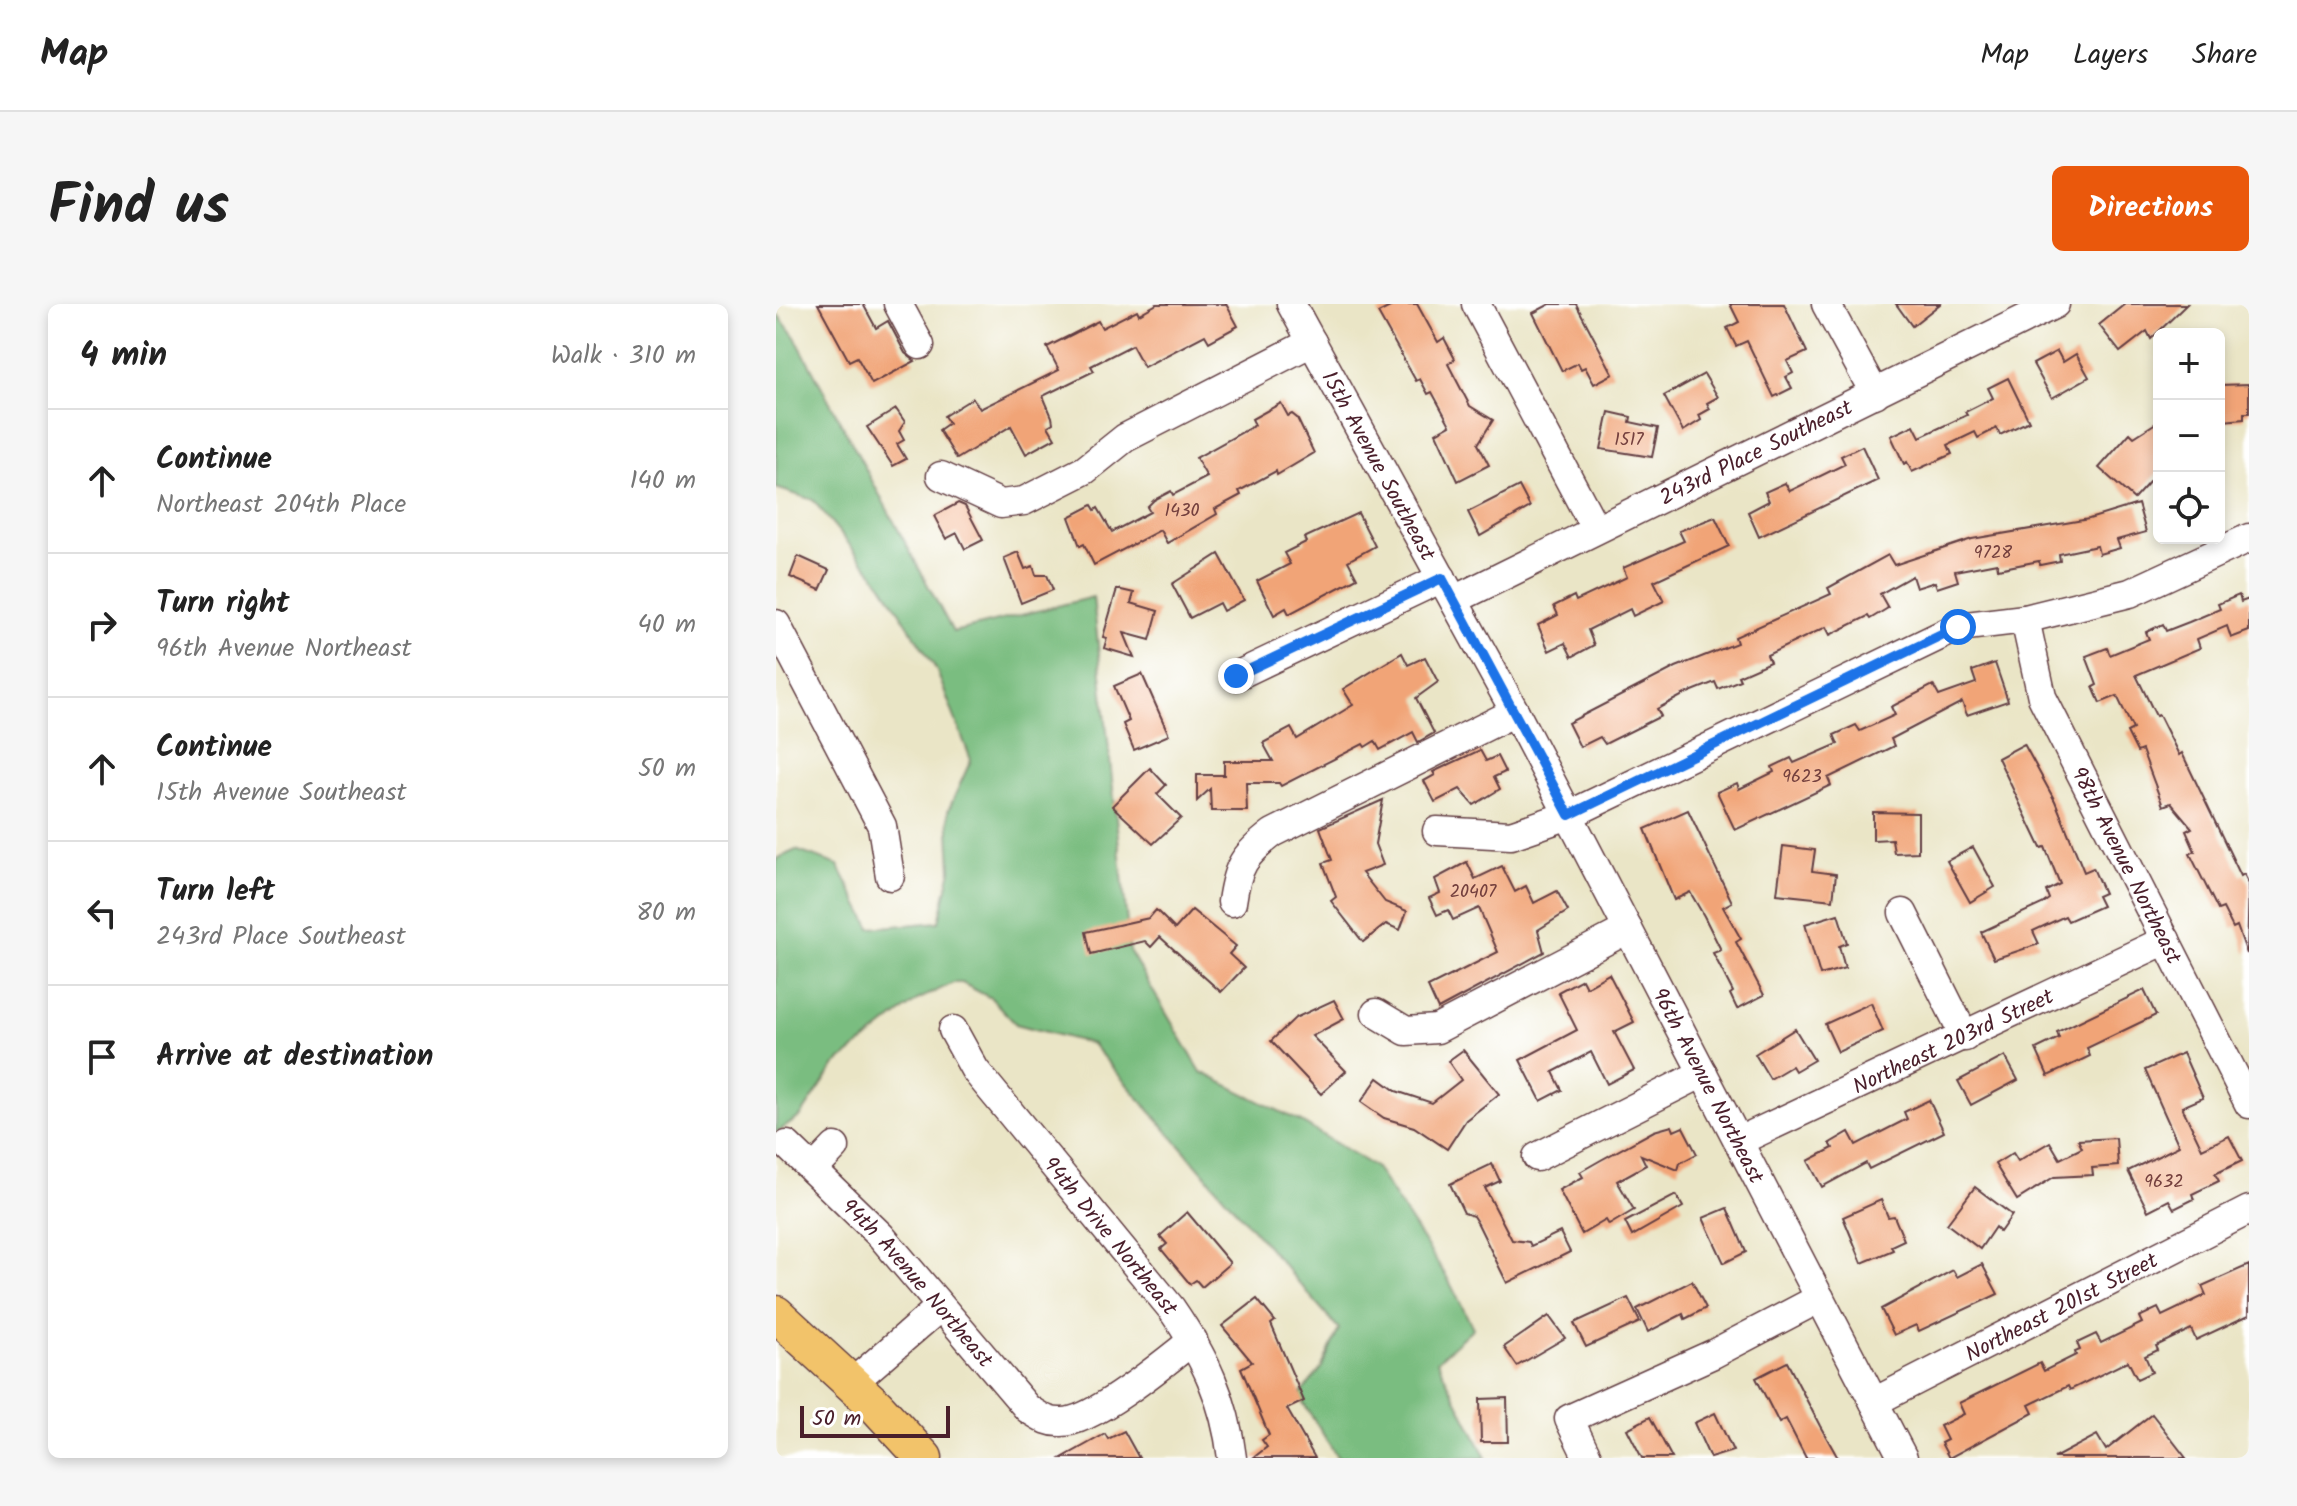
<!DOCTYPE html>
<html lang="en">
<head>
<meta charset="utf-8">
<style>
  body { margin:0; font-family:Kalam,sans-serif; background:#f6f6f6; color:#222 }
  .controls { position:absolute; right:24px; top:24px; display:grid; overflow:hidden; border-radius:12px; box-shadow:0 4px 12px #0003 }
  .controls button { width:72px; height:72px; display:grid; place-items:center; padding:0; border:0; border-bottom:2px solid #e0e0e0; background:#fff; color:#222; font:40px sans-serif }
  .scale { position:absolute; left:24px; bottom:20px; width:150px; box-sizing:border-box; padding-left:8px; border:4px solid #4a1f2b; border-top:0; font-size:22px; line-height:28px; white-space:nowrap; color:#4a1f2b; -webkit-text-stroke:6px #fff; paint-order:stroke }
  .stop { position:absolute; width:24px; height:24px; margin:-18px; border:6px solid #1a73e8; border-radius:50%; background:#fff }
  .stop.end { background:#1a73e8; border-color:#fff; box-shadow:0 2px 8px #0008 }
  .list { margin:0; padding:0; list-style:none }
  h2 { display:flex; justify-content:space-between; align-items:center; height:104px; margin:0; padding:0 32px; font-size:34px }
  h2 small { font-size:26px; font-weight:400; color:#767676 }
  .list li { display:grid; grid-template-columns:52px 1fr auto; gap:24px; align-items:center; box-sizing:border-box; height:144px; padding:0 32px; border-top:2px solid #e0e0e0 }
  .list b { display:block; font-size:30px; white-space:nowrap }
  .list p { margin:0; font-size:26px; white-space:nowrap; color:#767676 }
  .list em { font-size:26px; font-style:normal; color:#767676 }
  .icon { flex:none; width:44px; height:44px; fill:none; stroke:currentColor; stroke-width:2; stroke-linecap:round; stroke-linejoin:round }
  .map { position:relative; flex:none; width:1473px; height:1154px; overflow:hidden; border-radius:12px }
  header { display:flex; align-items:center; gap:48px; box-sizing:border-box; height:112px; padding:0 40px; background:#fff; border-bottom:2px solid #e0e0e0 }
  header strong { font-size:38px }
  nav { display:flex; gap:44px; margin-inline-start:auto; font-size:28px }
  .intro { display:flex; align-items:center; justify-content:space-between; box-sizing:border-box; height:192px; padding:0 48px }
  h1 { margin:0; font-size:56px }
  .button { padding:20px 36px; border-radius:12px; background:#ea580c; color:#fff; font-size:28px; font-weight:700 }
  main { display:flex; gap:48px; padding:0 48px }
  aside { flex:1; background:#fff; border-radius:12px; box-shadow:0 4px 12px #0003 }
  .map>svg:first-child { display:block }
  .forest { fill:#7abd80; stroke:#626e56; stroke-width:2 }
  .building { fill:#f1a477 }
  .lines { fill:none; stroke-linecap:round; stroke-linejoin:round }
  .minor-casing { stroke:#623d42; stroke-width:31 }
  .major-casing { stroke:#623d42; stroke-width:39 }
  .minor { stroke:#fff; stroke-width:28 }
  .major { stroke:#f2c36a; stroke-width:36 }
  .route { stroke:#1a73e8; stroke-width:10 }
  .labels { text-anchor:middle; stroke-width:7; stroke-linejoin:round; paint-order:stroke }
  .number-label { font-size:18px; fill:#74403e }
  .street-label { font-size:22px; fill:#4a1f2b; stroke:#fff }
</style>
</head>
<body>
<header>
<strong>Map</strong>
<nav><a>Map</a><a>Layers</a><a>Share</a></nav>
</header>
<div class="intro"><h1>Find us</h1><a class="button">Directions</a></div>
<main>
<aside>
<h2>4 min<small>Walk · 310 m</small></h2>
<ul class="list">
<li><svg class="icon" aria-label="ahead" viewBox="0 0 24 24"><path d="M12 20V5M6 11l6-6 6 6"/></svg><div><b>Continue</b><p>Northeast 204th Place</p></div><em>140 m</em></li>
<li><svg class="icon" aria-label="right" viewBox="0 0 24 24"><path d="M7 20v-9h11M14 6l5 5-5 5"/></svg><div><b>Turn right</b><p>96th Avenue Northeast</p></div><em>40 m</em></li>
<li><svg class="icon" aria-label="ahead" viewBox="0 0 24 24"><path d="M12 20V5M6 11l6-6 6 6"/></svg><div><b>Continue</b><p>15th Avenue Southeast</p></div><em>50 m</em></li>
<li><svg class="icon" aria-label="left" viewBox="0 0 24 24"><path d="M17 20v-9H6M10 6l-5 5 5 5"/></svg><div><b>Turn left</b><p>243rd Place Southeast</p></div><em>80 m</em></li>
<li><svg class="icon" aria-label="arrive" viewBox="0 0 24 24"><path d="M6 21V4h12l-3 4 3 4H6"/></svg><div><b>Arrive at destination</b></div></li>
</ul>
</aside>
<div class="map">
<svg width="1473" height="1154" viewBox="0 0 1473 1154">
  <rect width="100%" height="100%" fill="#fff"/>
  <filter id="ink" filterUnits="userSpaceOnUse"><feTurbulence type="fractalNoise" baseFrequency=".0125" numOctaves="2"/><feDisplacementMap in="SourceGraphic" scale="16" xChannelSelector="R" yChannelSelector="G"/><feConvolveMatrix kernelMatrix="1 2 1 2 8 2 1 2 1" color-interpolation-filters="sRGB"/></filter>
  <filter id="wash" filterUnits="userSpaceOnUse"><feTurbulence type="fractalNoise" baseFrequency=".006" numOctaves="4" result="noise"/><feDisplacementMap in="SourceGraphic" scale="32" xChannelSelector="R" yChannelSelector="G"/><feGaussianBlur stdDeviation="1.8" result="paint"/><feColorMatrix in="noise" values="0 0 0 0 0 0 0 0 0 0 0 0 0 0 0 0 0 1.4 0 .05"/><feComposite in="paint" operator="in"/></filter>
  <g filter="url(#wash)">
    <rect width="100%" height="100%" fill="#eae5c6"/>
    <polygon class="forest" points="0,8 19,33 177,328 317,293 354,648 425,768 525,818 600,864 672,975 697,1024 661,1057 710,1154 562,1154 523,1092 545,1065 563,1025 316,740 240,720 215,694 186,679 177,679 141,696 59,761 25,812 0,829 0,555 20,546 62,561 95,624 163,618 175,566 172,507 195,456 160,365 105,279 37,196 0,184"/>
    <g id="blocks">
      <g class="building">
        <polygon points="42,0 87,0 100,24 112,17 129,49 139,57 96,80 81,53 73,57"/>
        <polygon points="381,0 450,0 462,22 433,38 429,31 368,63 356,41 315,62 318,67 267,92 276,113 277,119 272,122 279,134 250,150 235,122 181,155 163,126 173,119 168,112 197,94 204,105 283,66 271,43 297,30 322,17 326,24 361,6 363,10"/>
        <polygon points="620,0 641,0 662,38 668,34 679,55 672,60 694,102 717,116 702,140 713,161 682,177 660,129 674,121 656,88 652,90 644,75 640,77 602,9"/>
        <polygon points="774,0 800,0 837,70 818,80 809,63 805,65 802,59 786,67 757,9"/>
        <polygon points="954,0 1008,0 1031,48 1011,57 1017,69 1010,73 1016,84 998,93 971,37 960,42 951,24 963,18"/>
        <polygon points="1120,0 1164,0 1136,22"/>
        <polygon points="1349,0 1411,0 1375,35 1371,27 1344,48 1323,21"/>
        <polygon points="1281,47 1287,58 1300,50 1313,73 1276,94 1257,60"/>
        <polygon points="928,70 942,93 931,99 934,105 923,111 925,116 907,127 888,92"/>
        <polygon points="1232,74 1253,117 1224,131 1221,124 1202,134 1199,128 1172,141 1176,150 1136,168 1131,158 1128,160 1115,132 1138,121 1144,133 1191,111 1189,108 1217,94 1212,84"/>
        <polygon points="1473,80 1473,109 1468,109 1468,115 1447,117 1444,81"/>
        <polygon points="505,99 512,112 516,110 521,114 538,149 501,171 500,167 463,187 465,191 439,205 441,210 391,239 384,226 318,261 308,240 304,242 293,213 316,201 319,206 322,204 336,228 374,208 371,203 378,196 395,187 397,191 431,173 420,154 479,121 476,115"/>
        <polygon points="120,105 129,118 123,127 128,136 121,140 130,155 117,162 91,123"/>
        <polygon points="833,108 855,113 854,118 882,124 876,153 825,145"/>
        <polygon points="1383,117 1383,167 1358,195 1323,164 1354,129 1358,133"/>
        <polygon points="1086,142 1102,176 983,233 972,208 993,197 989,188 1009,179 1014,187 1069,160 1065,152"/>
        <polygon points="743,182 754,203 704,232 692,208"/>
        <polygon points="182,199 189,202 207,236 189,245 181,229 170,235 158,212"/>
        <polygon points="1362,200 1370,228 1341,236 1344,244 1323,250 1321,242 1283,250 1284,257 1264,261 1263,257 1222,265 1221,259 1179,267 1182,277 1161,284 1159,278 1140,284 1136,272 1104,290 1112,304 1094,315 1092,312 1054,331 1050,323 991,351 994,358 962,372 964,376 942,385 939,378 909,390 881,405 885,412 829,440 824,433 804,443 792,419 900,363 961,339 959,333 1055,290 1052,284 1112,251 1118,261 1196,235 1313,215"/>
        <polygon points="582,209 599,242 572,257 581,274 513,310 510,304 498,311 481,277 514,260 508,249 530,238 528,234"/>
        <polygon points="939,213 953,242 878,277 888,297 857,312 854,305 812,326 818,341 796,353 789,339 773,347 762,321 782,311 778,302 798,292 800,297 851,273 847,264 908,237 903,227"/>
        <polygon points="242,248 249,265 257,262 260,271 271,271 277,286 245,299 228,254"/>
        <polygon points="443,250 468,296 447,307 443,299 414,314 396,280"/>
        <polygon points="22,252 53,266 44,286 14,273"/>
        <polygon points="341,285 358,289 355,299 382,307 374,336 348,329 358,353 328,344 331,334 327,333"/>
        <polygon points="1463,291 1465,298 1473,295 1473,327 1455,334 1451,322 1421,335 1424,344 1360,371 1380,412 1383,411 1403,451 1406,449 1465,572 1468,570 1473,580 1471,650 1461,622 1457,624 1447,604 1442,606 1414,550 1419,547 1410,527 1416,524 1395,499 1387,502 1366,446 1361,448 1351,428 1357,425 1341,392 1324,399 1317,383 1321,381 1310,352 1331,344 1334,351 1373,335 1370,328 1387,320 1390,327 1413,318 1444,305 1442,300"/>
        <polygon points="626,349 632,361 649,353 662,378 640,394 658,429 642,438 637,428 604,446 599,437 589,443 587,440 505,482 503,479 470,479 471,507 435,507 434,485 421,497 421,471 448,471 448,457 497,457 487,439 515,424 521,435 577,401 567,385"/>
        <polygon points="1219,359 1232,397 1191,411 1186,398 1115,435 1118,442 1052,474 1055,481 959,526 941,488 961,479 963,485 998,468 996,463 1015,454 1018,459 1062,440 1058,431 1080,421 1084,427 1119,411 1115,403 1157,381 1163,392 1200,379 1196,367"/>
        <polygon points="366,370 393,431 358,446 347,420 353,417 338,382"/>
        <polygon points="1248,440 1279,497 1308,568 1317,564 1328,589 1321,592 1326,602 1292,617 1289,612 1257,627 1263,640 1218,655 1205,628 1266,600 1273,595 1270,587 1284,580 1269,543 1265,544 1222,454"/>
        <polygon points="704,446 710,457 721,452 729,468 718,473 724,485 698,501 684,485 659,498 648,477 659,471 657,468"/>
        <polygon points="374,464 390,481 381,490 405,514 377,540 336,502"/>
        <polygon points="607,496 599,540 607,561 586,569 609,598 631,607 624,626 610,620 587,638 555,597 560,593 547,559 556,556 544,524"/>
        <polygon points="912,506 956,598 947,603 965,635 960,638 988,691 961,705 954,690 957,688 937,649 945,646 928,612 914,588 898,596 869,525"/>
        <polygon points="1097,508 1142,509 1142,548 1118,549 1116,535 1097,536"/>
        <polygon points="1007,542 1039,546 1036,567 1060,570 1057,596 1001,590"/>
        <polygon points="1197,543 1219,583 1194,598 1171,557"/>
        <polygon points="691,558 699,575 726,562 739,588 750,582 758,599 781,587 792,607 762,626 768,648 662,705 652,683 722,648 703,604 677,616 672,606 661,611 653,594 664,589 659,575"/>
        <polygon points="380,606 399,625 416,606 460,642 453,650 468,664 445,688 384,633 375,643 369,637 315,650 310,628 373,614"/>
        <polygon points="1062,610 1071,639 1063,642 1069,664 1044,671 1029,620"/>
        <polygon points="833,670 858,718 838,728 858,766 831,780 815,748 777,768 786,786 765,797 744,756 801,726 782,688 806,675 810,683"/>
        <polygon points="1368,686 1380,711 1311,744 1314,752 1272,772 1260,745 1283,734 1281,728"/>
        <polygon points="558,696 568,715 536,732 570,767 545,790 495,737 519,714"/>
        <polygon points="1095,699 1107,727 1062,748 1049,720"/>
        <polygon points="1019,725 1038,756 1019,767 1016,762 994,775 979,750"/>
        <polygon points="687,746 723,790 690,816 671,845 638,823 608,814 585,798 602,774 620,787 656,799 685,776 672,757"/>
        <polygon points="1407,749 1427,794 1406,803 1426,845 1453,832 1466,857 1439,870 1443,877 1416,890 1418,895 1398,905 1393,896 1372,907 1352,867 1403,842 1369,766"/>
        <polygon points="1229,752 1242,776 1195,801 1182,777"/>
        <polygon points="1153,796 1168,828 1093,865 1090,859 1046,883 1032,857 1057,844 1054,839 1073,828 1080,841 1131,815 1128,808"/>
        <polygon points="896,822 898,827 907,823 921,850 904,859 902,866 865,851 870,861 841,877 858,906 833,921 830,916 806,930 783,886 807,873 804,868 825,856 878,827"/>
        <polygon points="1340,834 1342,862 1316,864 1317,871 1278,873 1241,896 1219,860 1237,849 1242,857 1274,838 1284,855 1306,844 1302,836"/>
        <polygon points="716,860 724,877 709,884 736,936 753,938 755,942 784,928 794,948 731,979 702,920 697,912 688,909 674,880"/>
        <polygon points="1199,883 1236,911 1224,928 1219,923 1204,945 1171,920"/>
        <polygon points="900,891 907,903 856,932 849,918"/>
        <polygon points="1105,896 1112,913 1118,912 1128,936 1115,942 1117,946 1086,959 1067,913"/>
        <polygon points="951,904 970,948 948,959 927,914"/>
        <polygon points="411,908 454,959 426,983 420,976 414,980 385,945 391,940 384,932"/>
        <polygon points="1206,960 1222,990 1143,1027 1140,1021 1118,1031 1105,1005 1177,966 1181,973"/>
        <polygon points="1473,961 1473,1011 1420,1036 1415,1025 1380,1042 1382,1046 1369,1052 1376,1068 1361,1075 1352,1057 1294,1086 1292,1082 1253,1101 1257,1109 1173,1154 1165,1139 1171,1136 1164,1122 1188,1110 1183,1099 1264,1059 1268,1067 1300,1051 1299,1048 1304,1046 1301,1039 1320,1030 1325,1039 1366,1019 1363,1013 1382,1004 1386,1012 1430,991 1426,982"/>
        <polygon points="916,977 930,1004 909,1015 907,1010 872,1028 861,1005"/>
        <polygon points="852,994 864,1018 810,1043 798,1019"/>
        <polygon points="481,995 499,1017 495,1020 528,1097 511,1105 539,1154 477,1154 491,1143 486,1136 493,1131 465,1064 476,1058 446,1022"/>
        <polygon points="773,1012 789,1034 741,1062 728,1043"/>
        <polygon points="1011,1058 1044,1122 1062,1154 1030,1154 1010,1115 1003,1119 980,1074"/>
        <polygon points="731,1094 732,1138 705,1138 704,1095"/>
        <polygon points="939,1109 957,1147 934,1154 918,1119"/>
        <polygon points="1376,1110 1410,1154 1278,1154 1321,1131 1330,1146"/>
        <polygon points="874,1113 896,1154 866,1154 851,1125"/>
        <polygon points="348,1127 363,1154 286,1154 329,1130 332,1135"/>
      </g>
    </g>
  </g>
  <g filter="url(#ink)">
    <use href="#blocks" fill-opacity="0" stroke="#623d42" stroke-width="2"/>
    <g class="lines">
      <defs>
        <g id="minor">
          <polyline points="122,0 144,41"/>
          <path id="s1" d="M515,0L739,408L1127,1154"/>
          <polyline points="700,0 819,224"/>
          <polyline points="1050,0 1099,90"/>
          <polyline points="165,172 225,200 248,197 309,166 349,134 536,38"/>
          <path id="s2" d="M678,296L1279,0"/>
          <path id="s3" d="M1249,315L1266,393L1473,800"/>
          <polyline points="0,320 106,522 114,572"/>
          <polyline points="460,372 666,274"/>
          <polyline points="661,527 735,531 793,511 1182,323 1249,315 1354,289 1473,234"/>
          <path d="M456,598C461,562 468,551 497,529L739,408"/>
          <polyline points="1127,609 1189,733"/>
          <polyline points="600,709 630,727 661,725 852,625"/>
          <path id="s4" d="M177,726L199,766L395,1004C428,1052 449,1095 456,1154"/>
          <path id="s5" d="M963,837L1390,636"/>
          <path id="s6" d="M11,841L105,932L252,1105C264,1112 272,1119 286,1118C317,1118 391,1057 417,1036"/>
          <polyline points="761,853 927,769"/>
          <polyline points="37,866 59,843"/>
          <polyline points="76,1079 164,1003"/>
          <path id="s7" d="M1098,1098L1473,906"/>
          <polyline points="812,1154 793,1115 937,1050 1044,994"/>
        </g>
        <polyline id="major" points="0,1010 100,1102 148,1154"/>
      </defs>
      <use href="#minor" class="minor-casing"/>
      <use href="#major" class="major-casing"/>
      <use href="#minor" class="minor"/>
      <use href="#major" class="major"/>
    </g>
  </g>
  <g class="lines" filter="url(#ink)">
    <polyline class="route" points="460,372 666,274 793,511 1182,323"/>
  </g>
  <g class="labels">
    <g class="number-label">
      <text x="853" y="141">1517</text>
      <text x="406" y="212">1430</text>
      <text x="1217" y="254">9728</text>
      <text x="1026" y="478">9623</text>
      <text x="697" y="593">20407</text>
      <text x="1388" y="883">9632</text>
    </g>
    <g class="street-label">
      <text dy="8" stroke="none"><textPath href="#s2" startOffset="336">243rd Place Southeast</textPath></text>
      <text dy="8" stroke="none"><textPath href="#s1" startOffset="184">15th Avenue Southeast</textPath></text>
      <text dy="8" stroke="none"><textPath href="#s3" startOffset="268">98th Avenue Northeast</textPath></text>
      <text dy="8" stroke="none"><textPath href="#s5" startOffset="236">Northeast 203rd Street</textPath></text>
      <text dy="8" stroke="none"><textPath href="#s1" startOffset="886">96th Avenue Northeast</textPath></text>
      <text dy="8" stroke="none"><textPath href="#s4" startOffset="260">94th Drive Northeast</textPath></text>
      <text dy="8" stroke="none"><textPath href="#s6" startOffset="190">94th Avenue Northeast</textPath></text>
      <text dy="8" stroke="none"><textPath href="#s7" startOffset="210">Northeast 201st Street</textPath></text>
    </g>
  </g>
</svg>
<div class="controls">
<button>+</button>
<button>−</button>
<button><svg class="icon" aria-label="locate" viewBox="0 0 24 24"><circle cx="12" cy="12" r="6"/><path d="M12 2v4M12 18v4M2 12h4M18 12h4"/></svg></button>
</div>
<div class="scale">50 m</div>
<div class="stop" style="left:1182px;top:323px"></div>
<div class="stop end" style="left:460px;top:372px"></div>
</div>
</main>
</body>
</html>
